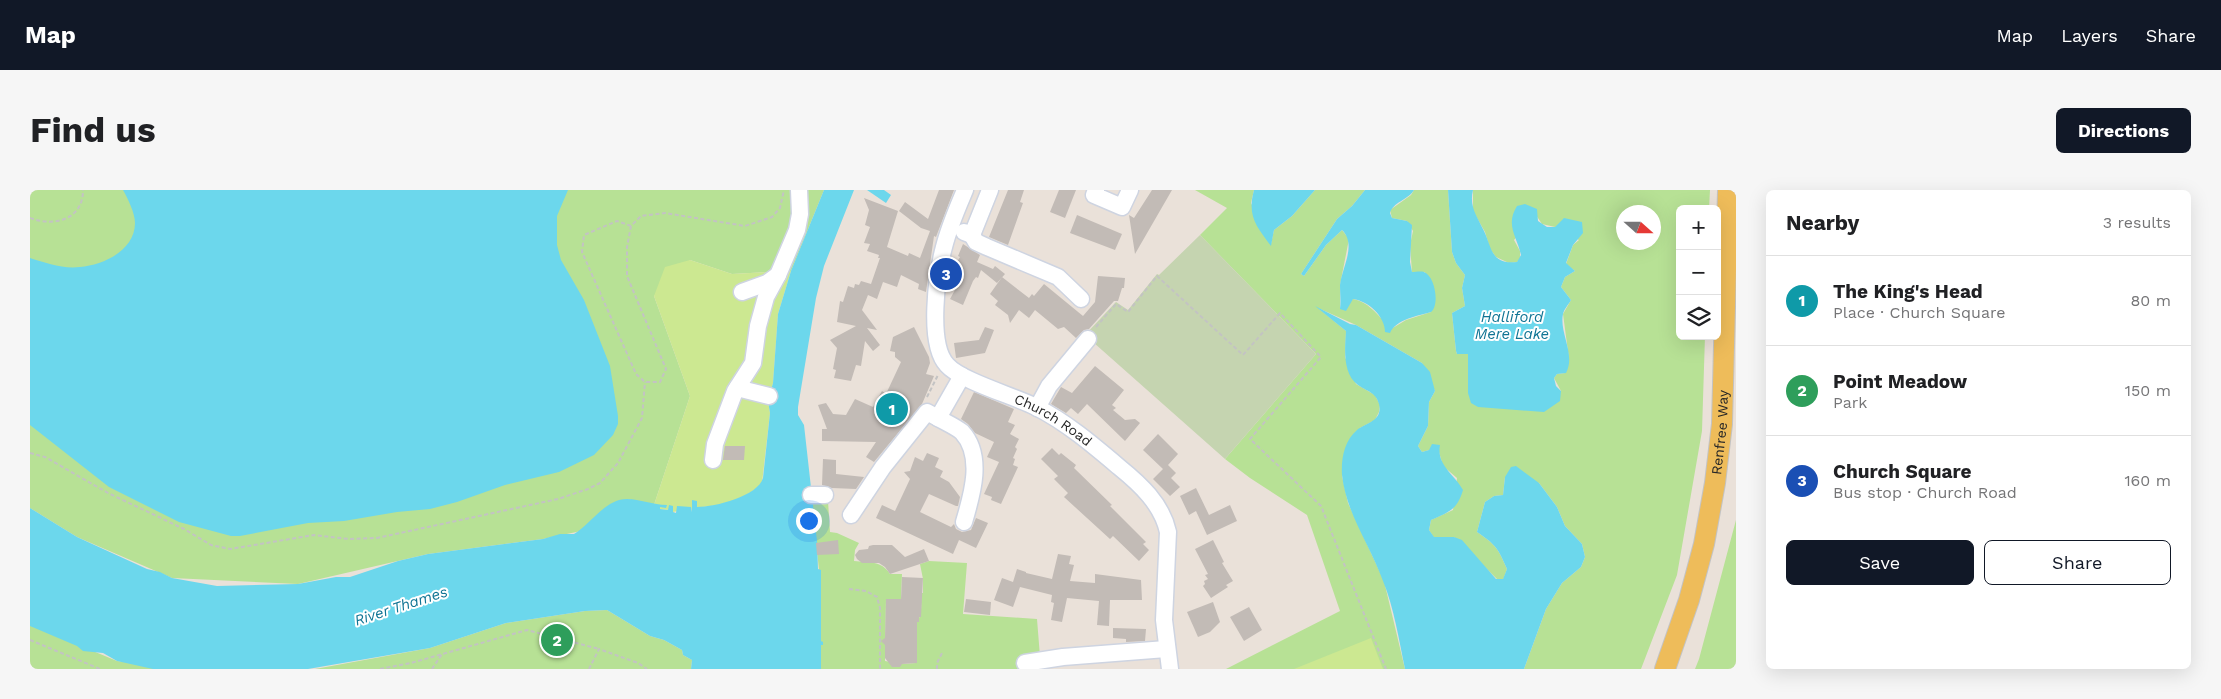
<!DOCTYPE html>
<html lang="en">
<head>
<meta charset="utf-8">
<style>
  body { margin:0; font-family:"Work Sans",sans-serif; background:#f6f6f6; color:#202124 }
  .controls { position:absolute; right:15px; top:15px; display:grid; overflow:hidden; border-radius:8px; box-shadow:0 5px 20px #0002 }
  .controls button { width:45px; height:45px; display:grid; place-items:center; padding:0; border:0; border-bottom:1px solid #e0e0e0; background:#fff; color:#202124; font:25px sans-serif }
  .compass { position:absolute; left:1586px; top:15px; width:45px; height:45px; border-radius:50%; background:#fff; box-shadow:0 5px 20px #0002; rotate:111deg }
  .you { position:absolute; left:778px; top:330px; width:18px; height:18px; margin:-12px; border:4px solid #fff; border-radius:50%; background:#1a73e8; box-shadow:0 0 0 8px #1a73e833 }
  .badge { display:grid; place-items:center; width:32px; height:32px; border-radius:50%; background:#111827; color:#fff; font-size:16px; font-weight:700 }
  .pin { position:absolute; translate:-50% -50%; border:2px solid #fff; box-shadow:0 1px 5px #0006 }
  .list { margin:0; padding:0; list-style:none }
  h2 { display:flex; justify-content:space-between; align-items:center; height:65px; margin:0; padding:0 20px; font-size:21px }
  h2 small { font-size:16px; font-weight:400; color:#757577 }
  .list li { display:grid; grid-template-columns:32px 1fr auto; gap:15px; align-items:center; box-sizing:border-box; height:90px; padding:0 20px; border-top:1px solid #e0e0e0 }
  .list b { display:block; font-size:19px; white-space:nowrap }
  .list p { margin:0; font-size:16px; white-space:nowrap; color:#757577 }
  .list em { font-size:16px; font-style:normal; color:#757577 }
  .actions { display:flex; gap:10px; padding:15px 20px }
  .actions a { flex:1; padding:11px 0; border:1px solid #111827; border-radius:8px; text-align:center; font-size:18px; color:#111827 }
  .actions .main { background:#111827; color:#fff }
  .icon { flex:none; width:28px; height:28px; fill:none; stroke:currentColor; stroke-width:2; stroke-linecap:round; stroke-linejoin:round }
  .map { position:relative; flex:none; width:1706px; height:479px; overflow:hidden; border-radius:8px }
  header { display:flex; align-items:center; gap:30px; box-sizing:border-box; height:70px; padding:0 25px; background:#111827; color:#fff }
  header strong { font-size:24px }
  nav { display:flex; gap:28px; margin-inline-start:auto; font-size:18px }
  .intro { display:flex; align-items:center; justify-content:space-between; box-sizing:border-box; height:120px; padding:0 30px }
  h1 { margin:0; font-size:35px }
  .button { padding:12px 22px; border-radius:8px; background:#111827; color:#fff; font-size:18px; font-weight:700 }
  main { display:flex; gap:30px; padding:0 30px }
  aside { flex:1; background:#fff; border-radius:8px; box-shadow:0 5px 20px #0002 }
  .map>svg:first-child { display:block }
  .green { fill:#b7e195; fill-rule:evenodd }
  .cemetery { fill:#c5d4b0 }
  .pitch { fill:#cce891 }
  .water { fill:#6cd7ec }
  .building { fill:#c2bbb6 }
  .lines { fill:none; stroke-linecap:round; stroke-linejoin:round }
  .minor-casing { stroke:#ced4e1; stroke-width:19 }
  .major-casing { stroke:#c3c3c3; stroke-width:22 }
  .path { stroke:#c3c3c3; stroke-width:2; stroke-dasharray:4 2.5; stroke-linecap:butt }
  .minor { stroke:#fff; stroke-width:16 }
  .major { stroke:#eebc5a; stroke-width:20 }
  .labels { text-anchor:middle; stroke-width:4; stroke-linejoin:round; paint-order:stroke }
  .street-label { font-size:14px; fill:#272727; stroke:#fff }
  .water-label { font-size:15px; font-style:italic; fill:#0f7494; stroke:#fff }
</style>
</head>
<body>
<header>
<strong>Map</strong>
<nav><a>Map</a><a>Layers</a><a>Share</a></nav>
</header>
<div class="intro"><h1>Find us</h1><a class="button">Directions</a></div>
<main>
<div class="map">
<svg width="1706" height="479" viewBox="0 0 1706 479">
  <rect width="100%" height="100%" fill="#eae1d9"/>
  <g class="green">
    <polygon points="0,0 794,0 761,81 702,84 660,70 624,106 660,206 624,315 597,309 551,341 513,349 398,364 268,394 142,388 47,347 0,318"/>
    <path d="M1165,0H1224L1221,13L1241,54L1244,40L1262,26L1285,0H1335L1322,16L1307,29L1271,84L1274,86L1296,55L1312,40L1319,49L1310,95V119L1323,109C1340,112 1350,128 1361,139L1376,130L1401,122L1395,82H1382L1380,55L1383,41L1377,31L1362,28L1360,20L1381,5L1384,0H1418L1422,62L1426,73L1435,85L1432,98L1435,116L1422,123L1426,161L1427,164H1438V203L1531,201L1524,188L1527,184L1535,183L1539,169L1533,124L1541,110L1531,97L1535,87L1545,81L1536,74L1543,55L1549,50L1525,37L1512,34L1506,25L1484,50L1490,61V69L1487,72L1479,73L1466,67L1460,59L1455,42L1443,21V0H1680L1679,19H1650V146H1675L1672,241L1647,385L1611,479H1494L1516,419L1532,393L1551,377L1555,367L1552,354L1535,336L1527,317L1509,293L1475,287L1473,305L1464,306L1455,312L1447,342C1466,355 1468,358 1477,379L1473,390L1467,389L1424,347L1404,348L1399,340L1401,330L1423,320L1427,288L1413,276L1409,262L1399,260L1392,262L1388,256L1398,236L1399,212L1405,201L1392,173L1326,135L1288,118L1316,141L1315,167L1326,194L1345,205L1350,215L1349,222L1345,230L1330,238L1312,286L1318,313L1354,391L1375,479H1196L1310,421L1277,325L1220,288L1195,269L1286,164L1170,45L1197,18ZM1594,22H1624V52H1594Z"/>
    <path d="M782,311H798L800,342L807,343L829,353L825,360L824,371C839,373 851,370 860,384H872L871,409H856L855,471L872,474L886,473L887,432C891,426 893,414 889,403H893V389L890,374L899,371L937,373L933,424L1007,429L1011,479H791V455H793L791,452L789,380Z"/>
    <polygon points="1706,330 1706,479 1665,479 1669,469"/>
    <polygon points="577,420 620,446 634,450 652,460 653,465 662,470 661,479 285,479 400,458 476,433 555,421"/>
    <polygon points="0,435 87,471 154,479 0,479"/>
  </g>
  <polygon class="cemetery" points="1170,45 1286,164 1195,269 1055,145 1086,112 1098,120 1127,84 1129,85"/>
  <g class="pitch">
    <path d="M660,70L702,84L761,81L748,124L743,193L738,211L740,223L732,293C717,309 688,317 667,317L662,310V322L661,318L643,322L642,316L639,320L630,319V317L636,315H624L660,206L624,106L635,77Z"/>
    <polygon points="1341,448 1353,479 1264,479"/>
  </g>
  <g class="water">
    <path d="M93,0H538L527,26V55L531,70L554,110L580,176L588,226V234L583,245L564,265L529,282L475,295L427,312L400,319L367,322L314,331L278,333L210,346H201L149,332L79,297L0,235V68C16,73 32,79 50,77C74,75 105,60 105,33C105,23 98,9 93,0Z"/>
    <path d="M794,0H824L794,76L786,108L768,217V225L774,235L787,351L788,379L791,380V451L793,452V455H791V479H661L662,470L653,465L652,460L634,450L620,446L577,420L555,421L476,433L400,458L278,479H123L87,471L73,463L53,461L47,456L0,436V318L47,347L117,379L130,382L142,388L187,396L268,394L306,387H320L368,371L398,364L513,349L530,344H544C561,334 575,309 597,309C610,309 623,315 637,315L636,318L630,317V319L638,320L639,315L643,316V322L646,323L647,316L661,317L662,322V310L667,311V317C685,317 728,306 733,288L740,223L738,211L743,193L748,124L761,81Z"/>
    <polygon points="837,0 854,0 861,5 856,13"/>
    <path d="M1224,0H1285L1262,26L1244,40L1241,56C1226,36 1217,26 1224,0Z"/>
    <path d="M1335,0H1384C1378,10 1363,12 1360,23L1362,28L1377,31L1382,35L1380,72L1382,82C1385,82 1391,81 1394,82C1405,86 1410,115 1401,122C1388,126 1366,129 1360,143L1355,142C1355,126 1338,111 1323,109L1316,121L1310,119C1311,111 1310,104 1310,95C1312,77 1327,55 1312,40L1296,55L1274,86L1271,84L1307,29L1322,16Z"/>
    <path d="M1418,0H1443C1439,17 1447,26 1454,41C1462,58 1461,75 1487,72L1491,65C1487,47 1475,35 1487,16L1495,14L1507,19L1508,31L1517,37H1525L1534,28L1552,32L1553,43L1543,55L1536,73L1545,81L1535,87L1531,97L1541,110C1539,114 1534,119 1533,124C1529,143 1546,164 1536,183L1527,184L1524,188L1526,196L1531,201L1530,211L1514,222L1448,217L1441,213L1438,203V164H1427L1426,161L1422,123L1435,116L1432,98L1435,85L1426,73L1422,62Z"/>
    <path d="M1285,116L1320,134L1326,135L1392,173L1400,182L1405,201L1399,212L1398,236L1388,256L1392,262L1399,260L1402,254L1410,255C1406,275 1425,285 1433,300C1427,320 1419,322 1401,330L1399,340L1404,347H1424L1432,350L1466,389H1473L1477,379C1468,358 1466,355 1447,342L1455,312L1464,306L1473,305L1475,287L1481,277L1486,276L1509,293L1527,317L1535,336L1552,354L1555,367L1551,377L1532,393L1516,419L1494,479H1375C1369,450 1364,418 1353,391C1340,355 1316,323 1312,285C1311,269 1314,251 1327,240C1336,233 1353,231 1349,214C1346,202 1336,201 1328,195C1312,183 1315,158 1316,141Z"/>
  </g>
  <g class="building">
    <polygon points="909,0 924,0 906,47 904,46 896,102 888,99 889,94 871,85 867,97 853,92 847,109 838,105 832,120 847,140 837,138 850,155 843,161 835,151 831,176 826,175 821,191 804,188 806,180 803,179 807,158 800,150 826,136 807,132 810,111 813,112 818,96 824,98 825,94 829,95 831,91 841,94 850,68 848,68 849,65 837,61 840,54 834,53 840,37 835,35 839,20 834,8 868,21 857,57 878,66 879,63 890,68 900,41 891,38 869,21 875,12 898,29"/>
    <polygon points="978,0 994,0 990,12 993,13 978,55 959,47"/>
    <polygon points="1029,0 1046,0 1035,28 1020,22"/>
    <polygon points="1122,0 1142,0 1105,64 1099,25 1104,28"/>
    <polygon points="1047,25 1092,44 1085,60 1040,43"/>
    <polygon points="933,54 950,65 947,72 963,79 965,76 975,84 967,93 951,80 948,88 946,87 943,91 933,115 920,109 925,100 921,99 926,89 923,87 930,73 927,72 930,67 928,66"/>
    <polygon points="1068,86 1095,88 1094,98 1092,98 1088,111 1084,111 1059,139 1054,140 1046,148 1034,137 1028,139 1005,120 999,128 989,120 980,133 978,125 965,115 968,111 960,104 972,87 999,108 1002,104 1004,106 1014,94 1053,126 1065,112"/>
    <polygon points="884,137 899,167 900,173 896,184 904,186 892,214 844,272 836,267 846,252 792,251 792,239 797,239 788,215 796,213 803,224 816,225 825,209 843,217 852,201 856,204 871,172 865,167 865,162 860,161 863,147"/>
    <polygon points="955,137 964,140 955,163 926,168 924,153 949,150"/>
    <polygon points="1065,176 1094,200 1082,215 1086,218 1083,220 1095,230 1105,229 1110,233 1095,251 1057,214 1048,224 1041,218 1036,223 1021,214 1031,197 1042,203"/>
    <polygon points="944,202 984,219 978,232 985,235 980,244 989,249 985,257 987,259 983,268 985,269 983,275 988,277 971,314 961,310 962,307 954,304 969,272 957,267 964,252 945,243 938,234 931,229"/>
    <polygon points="1128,244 1148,264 1138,275 1146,283 1141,288 1150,297 1140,306 1123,289 1133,279 1113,260"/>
    <polygon points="695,256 715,256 714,270 693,270"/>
    <polygon points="1022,258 1029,265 1031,263 1046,275 1044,278 1082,315 1080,316 1116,352 1113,354 1119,360 1109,371 1083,346 1080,349 1034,307 1038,303 1024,289 1028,286 1011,269"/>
    <polygon points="897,263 909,268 905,277 913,281 910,287 919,292 930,307 928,316 926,316 899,304 890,322 921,337 924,334 926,339 932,342 941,340 946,328 958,333 946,358 929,350 923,364 846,328 852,315 865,321 880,289 874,282 880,281 885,267 893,271"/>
    <polygon points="793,269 806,270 806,284 834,287 826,299 802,298 792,295"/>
    <polygon points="1166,298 1179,325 1200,315 1207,331 1177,345 1166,321 1159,325 1150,306"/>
    <polygon points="808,350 809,364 787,365 786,353"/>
    <polygon points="1183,350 1194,372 1192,373 1203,391 1196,395 1198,397 1181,408 1173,396 1175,394 1174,391 1178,389 1175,385 1178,384 1165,359"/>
    <polygon points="843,355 862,355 875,367 894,359 899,371 860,384 855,377 849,373 832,373 827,369 825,365 829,360 838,359 839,356"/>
    <polygon points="1028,364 1041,366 1039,374 1044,375 1040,391 1065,393 1065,384 1111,390 1112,410 1080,410 1079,436 1067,435 1069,411 1037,408 1032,432 1021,430 1024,413 1021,412 1022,405 990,397 983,417 964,410 972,388 983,392 987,379 996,382 996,383 1022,389"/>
    <polygon points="872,387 893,388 891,427 889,427 889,432 887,432 887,473 872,474 870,477 862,477 855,468 855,455 851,451 855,448 856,409 871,409"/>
    <polygon points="936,409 961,412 960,425 934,422"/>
    <polygon points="1183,412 1190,432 1180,442 1168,447 1157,422"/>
    <polygon points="1219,417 1232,440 1214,451 1200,427"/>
    <polygon points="1083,438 1116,439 1115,451 1096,452 1096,449 1083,448"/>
  </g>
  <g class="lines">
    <defs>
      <g id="minor">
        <path id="s1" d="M935,0C927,19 919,37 914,57C907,83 897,154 917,175C931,191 984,206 1006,217C1036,232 1063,255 1089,277C1110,294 1132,314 1138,342L1134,430L1140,479"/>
        <polyline points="1066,0 1064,5 1092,17 1100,0"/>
        <polyline points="934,42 942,45 960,0"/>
        <polyline points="942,45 946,52 957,57 1028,87 1051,109"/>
        <polyline points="712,102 737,93 748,85"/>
        <polyline points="707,198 739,206"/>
        <polyline points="1007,218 1019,196 1058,149"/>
        <path d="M908,228C915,232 926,237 932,242C954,266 942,305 934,332"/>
        <polyline points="683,270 685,254 705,201 723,173 728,136 736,107 748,85 767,40 770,24 769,0"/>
        <polyline points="781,305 795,305"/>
        <polyline points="821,325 853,277 897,222 908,228 932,186"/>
        <polyline points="995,473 1033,467 1136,459"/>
      </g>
      <g id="major">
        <path id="s2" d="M1635,479L1659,410L1674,354L1685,293L1692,234L1698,0"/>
      </g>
    </defs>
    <use href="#minor" class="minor-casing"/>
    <use href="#major" class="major-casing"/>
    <g class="path">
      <path d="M0,28C24,37 53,30 53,0"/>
      <polyline points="601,36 587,31 554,45 552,62 606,184 615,192 630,192 636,179 597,86 597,57 601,36 611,26 635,23 715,36 742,27 750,18 754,0"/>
      <polyline points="1066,137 1086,114 1098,122 1127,86 1213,165 1250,123 1291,167 1220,249 1291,316 1356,479"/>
      <polyline points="897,207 908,185"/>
      <polyline points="0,263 15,267 78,303 154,339 181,355 200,359 284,345 319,349 347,348 528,309 558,299 570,293 588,273 612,228 615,192"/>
      <polyline points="819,399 836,401 847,407 850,418 850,479"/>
      <polyline points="0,450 70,479"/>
      <polyline points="350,479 381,473 497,440 569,459"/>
      <polyline points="402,479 412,464"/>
      <polyline points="559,479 569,459 608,473 617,479"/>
      <polyline points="907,479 907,473 913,461"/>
    </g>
    <use href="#minor" class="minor"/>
    <use href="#major" class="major"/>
  </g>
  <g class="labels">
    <g class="street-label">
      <text dy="5" stroke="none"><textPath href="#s1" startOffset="302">Church Road</textPath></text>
      <text dy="5" stroke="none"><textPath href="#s2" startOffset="244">Renfree Way</textPath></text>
    </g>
    <g class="water-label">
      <text x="1482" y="132">Halliford<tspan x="1482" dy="17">Mere Lake</tspan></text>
      <text transform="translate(371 416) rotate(-18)" y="5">River Thames</text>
    </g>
  </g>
</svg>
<div class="controls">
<button>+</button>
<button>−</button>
<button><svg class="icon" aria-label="layers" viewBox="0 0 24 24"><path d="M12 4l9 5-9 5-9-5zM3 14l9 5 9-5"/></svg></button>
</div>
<svg class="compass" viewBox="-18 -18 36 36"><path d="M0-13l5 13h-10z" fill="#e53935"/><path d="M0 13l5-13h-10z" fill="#757577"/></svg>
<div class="you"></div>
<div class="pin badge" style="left:862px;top:219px;background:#0f9aa8">1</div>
<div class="pin badge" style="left:527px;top:450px;background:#2e9e5b">2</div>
<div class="pin badge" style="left:916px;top:84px;background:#1a4fb4">3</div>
</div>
<aside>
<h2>Nearby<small>3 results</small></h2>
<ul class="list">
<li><span class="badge" style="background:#0f9aa8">1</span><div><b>The King's Head</b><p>Place · Church Square</p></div><em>80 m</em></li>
<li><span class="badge" style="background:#2e9e5b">2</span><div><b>Point Meadow</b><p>Park</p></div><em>150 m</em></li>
<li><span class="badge" style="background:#1a4fb4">3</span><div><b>Church Square</b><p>Bus stop · Church Road</p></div><em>160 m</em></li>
</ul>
<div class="actions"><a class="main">Save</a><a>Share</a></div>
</aside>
</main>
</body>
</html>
